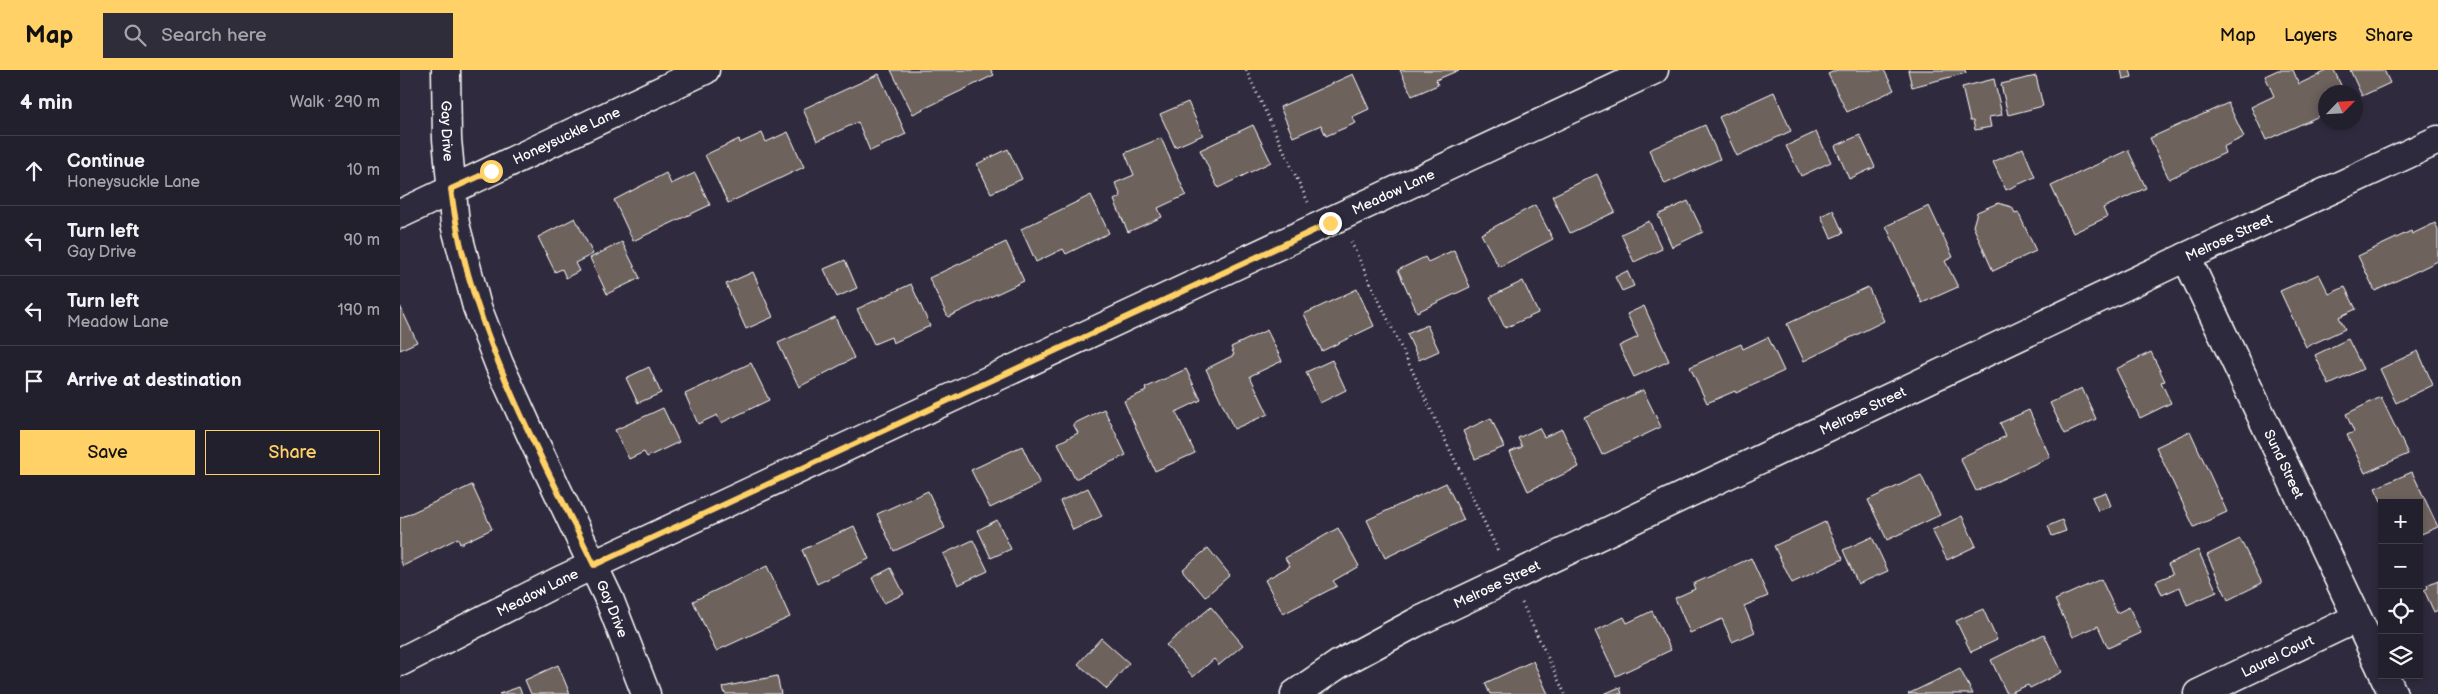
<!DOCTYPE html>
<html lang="en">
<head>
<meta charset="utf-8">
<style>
  body { margin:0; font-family:"Balsamiq Sans",sans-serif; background:#2f2d3a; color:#f1f3f6 }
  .controls { position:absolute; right:15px; bottom:15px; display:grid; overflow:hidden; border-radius:0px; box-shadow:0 2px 8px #0003 }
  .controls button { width:45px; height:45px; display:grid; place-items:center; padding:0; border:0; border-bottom:1px solid #403e4a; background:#23202e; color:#f1f3f6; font:25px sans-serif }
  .compass { position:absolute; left:1918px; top:15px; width:45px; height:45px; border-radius:50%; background:#23202e; box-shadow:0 2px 8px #0003; rotate:65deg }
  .stop { position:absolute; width:15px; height:15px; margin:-11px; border:4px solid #ffd166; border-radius:50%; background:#fff }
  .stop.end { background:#ffd166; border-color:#fff; box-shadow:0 1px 5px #0008 }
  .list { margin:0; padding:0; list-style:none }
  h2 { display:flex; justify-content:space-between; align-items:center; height:65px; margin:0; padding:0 20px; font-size:21px }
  h2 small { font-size:16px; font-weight:400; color:#a3a3aa }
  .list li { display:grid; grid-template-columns:32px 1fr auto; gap:15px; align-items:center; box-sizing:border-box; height:70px; padding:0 20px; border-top:1px solid #403e4a }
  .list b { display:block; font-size:19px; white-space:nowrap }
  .list p { margin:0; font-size:16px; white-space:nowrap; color:#a3a3aa }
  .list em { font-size:16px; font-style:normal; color:#a3a3aa }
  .actions { display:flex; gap:10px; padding:15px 20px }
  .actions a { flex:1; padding:11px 0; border:1px solid #ffd166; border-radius:0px; text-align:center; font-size:18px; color:#ffd166 }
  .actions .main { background:#ffd166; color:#111 }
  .icon { flex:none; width:28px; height:28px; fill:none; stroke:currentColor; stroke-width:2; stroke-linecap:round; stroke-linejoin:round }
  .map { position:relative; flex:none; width:2038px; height:624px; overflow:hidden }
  header { display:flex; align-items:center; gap:30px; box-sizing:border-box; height:70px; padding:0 25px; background:#ffd166; color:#111 }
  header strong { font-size:24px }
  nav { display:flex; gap:28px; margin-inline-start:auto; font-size:18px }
  .search { width:350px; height:45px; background:#2f2d3a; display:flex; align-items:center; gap:12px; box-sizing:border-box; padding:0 18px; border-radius:0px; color:#a3a3aa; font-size:19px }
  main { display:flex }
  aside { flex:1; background:#23202e }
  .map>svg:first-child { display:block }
  .building { fill:#6e625d; stroke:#fff }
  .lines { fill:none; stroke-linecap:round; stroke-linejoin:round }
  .minor-casing { stroke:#fff; stroke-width:31 }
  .path { stroke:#fff; stroke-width:3; stroke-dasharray:1 4; stroke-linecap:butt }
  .minor { stroke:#2f2a3d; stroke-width:28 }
  .route { stroke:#ffd166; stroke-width:6 }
  .labels { text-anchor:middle; stroke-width:4; stroke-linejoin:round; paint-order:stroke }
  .street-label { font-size:14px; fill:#fff; stroke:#2f2a3d }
</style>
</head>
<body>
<header>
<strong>Map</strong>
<div class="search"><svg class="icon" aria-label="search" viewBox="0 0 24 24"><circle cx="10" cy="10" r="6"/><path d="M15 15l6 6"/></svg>Search here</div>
<nav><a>Map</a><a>Layers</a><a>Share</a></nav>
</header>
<main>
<aside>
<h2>4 min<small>Walk · 290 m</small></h2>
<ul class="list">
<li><svg class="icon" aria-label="ahead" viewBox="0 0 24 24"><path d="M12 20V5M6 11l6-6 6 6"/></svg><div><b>Continue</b><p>Honeysuckle Lane</p></div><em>10 m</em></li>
<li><svg class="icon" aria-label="left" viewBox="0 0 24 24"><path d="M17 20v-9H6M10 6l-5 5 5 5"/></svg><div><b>Turn left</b><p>Gay Drive</p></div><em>90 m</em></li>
<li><svg class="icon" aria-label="left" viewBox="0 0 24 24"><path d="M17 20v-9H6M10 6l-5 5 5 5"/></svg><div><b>Turn left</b><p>Meadow Lane</p></div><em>190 m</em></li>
<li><svg class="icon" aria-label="arrive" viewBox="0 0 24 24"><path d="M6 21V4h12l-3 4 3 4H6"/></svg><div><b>Arrive at destination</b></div></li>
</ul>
<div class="actions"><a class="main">Save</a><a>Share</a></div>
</aside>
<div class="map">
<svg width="2038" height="624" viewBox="0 0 2038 624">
  <rect width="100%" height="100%" fill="#2f2a3d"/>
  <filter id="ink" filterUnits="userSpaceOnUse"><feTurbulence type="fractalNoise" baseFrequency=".02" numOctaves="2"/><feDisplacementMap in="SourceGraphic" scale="10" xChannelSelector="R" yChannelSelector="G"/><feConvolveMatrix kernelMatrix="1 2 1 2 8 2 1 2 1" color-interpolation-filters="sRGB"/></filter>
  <g filter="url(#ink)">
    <g class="building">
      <polygon points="491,0 591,0 594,5 513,44"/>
      <polygon points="1000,0 1059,0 1036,10 1038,15 1012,26"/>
      <polygon points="1437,0 1484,0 1494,20 1447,42 1428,4"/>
      <polygon points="1508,0 1565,0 1566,3 1512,17"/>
      <polygon points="1721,0 1730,0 1732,7 1723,9"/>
      <polygon points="1878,0 1893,0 1899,14 1929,0 1934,0 1944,22 1926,22 1926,43 1866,70 1851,37 1874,26 1865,6"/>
      <polygon points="1950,0 1984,0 1990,13 1962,26"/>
      <polygon points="479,4 506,64 470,81 458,52 417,71 403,39"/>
      <polygon points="953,4 969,39 952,47 956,53 926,66 921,55 893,67 880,37"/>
      <polygon points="1636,6 1643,36 1608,45 1601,14"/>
      <polygon points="1594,9 1602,45 1589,47 1591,57 1575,60 1573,51 1570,51 1562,17"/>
      <polygon points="1374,22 1391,61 1337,86 1319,47"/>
      <polygon points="788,32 803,65 775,77 760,44"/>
      <polygon points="1828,33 1844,67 1823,77 1825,83 1769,109 1750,68"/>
      <polygon points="853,55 871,92 818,118 800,80"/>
      <polygon points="1305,55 1320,89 1265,114 1249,80"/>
      <polygon points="388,62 404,97 328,133 305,85 339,69 340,73 362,63 366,72"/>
      <polygon points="1416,62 1431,92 1401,106 1386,76"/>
      <polygon points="1460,65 1475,97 1449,109 1435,76"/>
      <polygon points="761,68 786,125 758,138 762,147 728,162 714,130 721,126 715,113 734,105 725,83"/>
      <polygon points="1623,78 1635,107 1606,120 1593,92"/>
      <polygon points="608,79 622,109 591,123 577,94"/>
      <polygon points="1728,80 1746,118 1703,138 1707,147 1673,163 1651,116"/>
      <polygon points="266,103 271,114 295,103 310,135 233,171 214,130"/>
      <polygon points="1197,104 1215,142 1170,163 1152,126"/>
      <polygon points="691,125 709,163 666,184 663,179 636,192 621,159"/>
      <polygon points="1288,131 1303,162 1272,177 1258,145"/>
      <polygon points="1598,133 1612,137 1615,143 1618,142 1636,181 1593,201 1573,156 1577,142"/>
      <polygon points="1135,135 1153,169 1099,197 1081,164"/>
      <polygon points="1529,136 1553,187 1545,191 1558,217 1522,233 1486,156"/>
      <polygon points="1433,140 1443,163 1431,168 1421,146"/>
      <polygon points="175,148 193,184 175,193 179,201 166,208 162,199 155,202 138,167"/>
      <polygon points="1249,151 1262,179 1234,192 1221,164"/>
      <polygon points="2035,153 2038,159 2038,191 1975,221 1958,186 2011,161 2012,164"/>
      <polygon points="222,172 240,208 207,224 190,188"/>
      <polygon points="606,172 624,211 548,247 529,208"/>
      <polygon points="1054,180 1070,217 1017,242 998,200 1025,187 1028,192"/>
      <polygon points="445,190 457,218 437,227 424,199"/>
      <polygon points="1227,201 1234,216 1222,221 1215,207"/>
      <polygon points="353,202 373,247 346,259 326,214"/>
      <polygon points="1919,204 1929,224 1945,217 1956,239 1939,247 1945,259 1906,277 1880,221"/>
      <polygon points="1123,211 1138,243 1105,258 1090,227"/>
      <polygon points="511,214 530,256 493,273 491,267 474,274 457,239"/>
      <polygon points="1468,217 1484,251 1404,291 1387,254"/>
      <polygon points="957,219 974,256 922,281 904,244"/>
      <polygon points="0,236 17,272 0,280"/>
      <polygon points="1244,236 1269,291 1234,307 1219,276 1238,267 1227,244"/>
      <polygon points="435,247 454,288 399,317 378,273"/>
      <polygon points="1027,255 1039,281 1019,290 1007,264"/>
      <polygon points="867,260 882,291 850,306 868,344 834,359 806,299 834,285 831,277"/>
      <polygon points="1368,267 1384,301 1336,323 1335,321 1307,333 1290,297 1341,274 1343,279"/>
      <polygon points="1948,269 1963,299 1929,315 1915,285"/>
      <polygon points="2018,281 2033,315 1996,333 1980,299"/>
      <polygon points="1751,282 1765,311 1761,312 1771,333 1740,348 1716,299"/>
      <polygon points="932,290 946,320 920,333 906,302"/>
      <polygon points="351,293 369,330 321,353 317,345 298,354 285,324"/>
      <polygon points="249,297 261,323 238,333 226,308"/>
      <polygon points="786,299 801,330 776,342 795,383 755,401 724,331 746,321 745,318"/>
      <polygon points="1682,318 1696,349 1665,364 1650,333"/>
      <polygon points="1243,320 1261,357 1202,385 1184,347"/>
      <polygon points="1981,327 2008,384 1965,403 1947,365 1954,362 1946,344"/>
      <polygon points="263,338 279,372 247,387 244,382 229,389 215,360"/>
      <polygon points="704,339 726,385 675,409 658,373 678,363 673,354"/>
      <polygon points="1629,340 1650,387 1576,421 1560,388 1606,366 1600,353"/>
      <polygon points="1091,348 1104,377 1075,389 1063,361"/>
      <polygon points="1139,358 1144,367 1162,359 1179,397 1128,421 1110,382 1122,377 1118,368"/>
      <polygon points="1790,361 1827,442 1794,457 1756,377"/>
      <polygon points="622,376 640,414 590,438 571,400"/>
      <polygon points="2012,402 2038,457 2019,465 2019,433 1982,433 1975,418"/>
      <polygon points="1521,405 1540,445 1487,470 1468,430"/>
      <polygon points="1046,413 1064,450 985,488 967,450"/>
      <polygon points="72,415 92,459 60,474 58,468 3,496 0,489 0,448"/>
      <polygon points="688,418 702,446 673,460 660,431"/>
      <polygon points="528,421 545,458 494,481 477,444"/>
      <polygon points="1706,422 1711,436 1698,441 1692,427"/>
      <polygon points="1562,446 1576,476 1547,490 1532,460"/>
      <polygon points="597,450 611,479 591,488 578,460"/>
      <polygon points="1662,450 1666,461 1652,466 1648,456"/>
      <polygon points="1425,452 1443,489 1392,513 1374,476"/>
      <polygon points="454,456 469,489 417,514 402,480"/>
      <polygon points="938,458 959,496 933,511 937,516 883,544 865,510 890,496 885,488"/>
      <polygon points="1472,467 1488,501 1458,514 1443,480"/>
      <polygon points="1840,469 1862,513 1828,530 1807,485"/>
      <polygon points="573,470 588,501 558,515 543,484"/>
      <polygon points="808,478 830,505 805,527 782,500"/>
      <polygon points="1798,480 1817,522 1787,535 1780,517 1762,525 1756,511 1773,504 1768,494"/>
      <polygon points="1351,488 1368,526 1344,536 1355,562 1332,572 1322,549 1290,563 1275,528 1295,519 1293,514"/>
      <polygon points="367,496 390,547 316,581 293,531"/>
      <polygon points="491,498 504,524 484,533 472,508"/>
      <polygon points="1701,509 1717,543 1729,537 1741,563 1708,578 1698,556 1673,567 1655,530"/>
      <polygon points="2038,510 2038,540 2034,542 2024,520 2028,518 2027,515"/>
      <polygon points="811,537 843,575 819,595 814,589 793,607 766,575"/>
      <polygon points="1583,539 1597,570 1571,582 1556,551"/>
      <polygon points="1252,541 1271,580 1216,606 1195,561 1224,547 1227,553"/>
      <polygon points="1644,564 1662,602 1630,618 1628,615 1607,624 1591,590"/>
      <polygon points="701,568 729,593 707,619 678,594"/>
      <polygon points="1133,591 1148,624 1090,624 1085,613"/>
      <polygon points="158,595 170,624 131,624 125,610"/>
      <polygon points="1560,599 1573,624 1508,624"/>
      <polygon points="377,606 381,624 325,624 323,617"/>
      <polygon points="119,617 122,624 99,624"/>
      <polygon points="1220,617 1222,624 1204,624"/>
    </g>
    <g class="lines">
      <defs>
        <g id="minor">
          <path id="s1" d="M46,0L47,69L55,154L77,237L99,294L133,369L210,531L246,624"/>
          <path id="s2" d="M0,144L305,0"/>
          <path id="s3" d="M1786,187L1982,600"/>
          <path id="s4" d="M0,592L159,511L1254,0"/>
          <polyline points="1984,605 1993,624"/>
          <path id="s5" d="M895,624L939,594L1015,553L1786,187L2038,70"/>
          <path id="s6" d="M1798,624L1957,548"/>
        </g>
      </defs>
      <use href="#minor" class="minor-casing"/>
      <g class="path">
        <polyline points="846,0 908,132"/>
        <polyline points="951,172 1099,483"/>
        <polyline points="1122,533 1165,624"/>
      </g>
      <use href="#minor" class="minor"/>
    </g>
  </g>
  <g class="lines" filter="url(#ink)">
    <path class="route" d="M91,101L51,119C67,254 136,375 194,495L930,153"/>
  </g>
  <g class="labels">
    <g class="street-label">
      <text dy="5" stroke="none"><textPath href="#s1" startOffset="61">Gay Drive</textPath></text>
      <text dy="5" stroke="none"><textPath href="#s2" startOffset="184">Honeysuckle Lane</textPath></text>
      <text dy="5" stroke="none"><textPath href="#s4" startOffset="1099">Meadow Lane</textPath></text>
      <text dy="5" stroke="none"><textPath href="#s5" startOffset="1040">Melrose Street</textPath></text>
      <text dy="5" stroke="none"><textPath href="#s5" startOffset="635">Melrose Street</textPath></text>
      <text dy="5" stroke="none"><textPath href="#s3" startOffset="229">Sund Street</textPath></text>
      <text dy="5" stroke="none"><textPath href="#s5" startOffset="230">Melrose Street</textPath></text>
      <text dy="5" stroke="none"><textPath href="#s4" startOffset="154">Meadow Lane</textPath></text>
      <text dy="5" stroke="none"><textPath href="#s1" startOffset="571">Gay Drive</textPath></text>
      <text dy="5" stroke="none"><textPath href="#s6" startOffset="88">Laurel Court</textPath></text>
    </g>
  </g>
</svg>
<div class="controls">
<button>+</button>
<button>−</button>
<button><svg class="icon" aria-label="locate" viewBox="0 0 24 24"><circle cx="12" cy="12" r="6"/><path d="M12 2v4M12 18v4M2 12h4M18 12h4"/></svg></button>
<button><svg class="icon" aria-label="layers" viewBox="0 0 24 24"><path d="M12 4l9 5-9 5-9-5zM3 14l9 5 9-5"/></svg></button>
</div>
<svg class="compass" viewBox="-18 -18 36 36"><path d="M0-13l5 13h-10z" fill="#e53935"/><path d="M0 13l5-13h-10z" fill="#a3a3aa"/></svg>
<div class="stop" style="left:91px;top:101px"></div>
<div class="stop end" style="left:930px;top:153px"></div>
</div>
</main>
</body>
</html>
